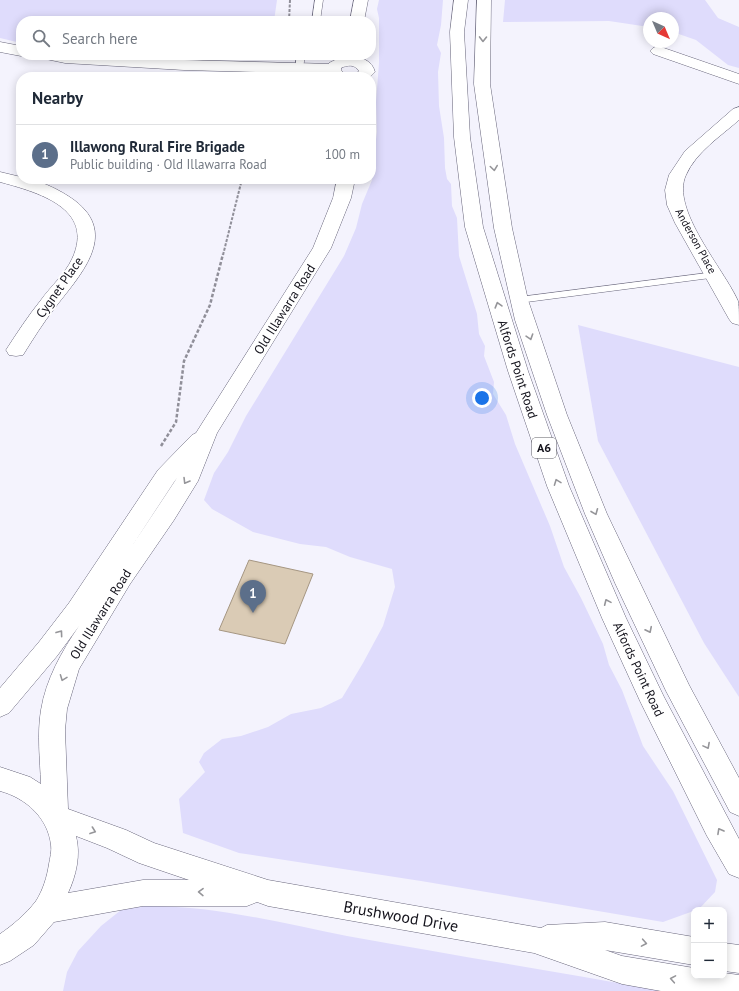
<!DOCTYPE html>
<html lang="en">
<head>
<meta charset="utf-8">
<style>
  body { margin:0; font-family:"PT Sans",sans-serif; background:#f6f6f7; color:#1f2937 }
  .controls { position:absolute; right:12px; bottom:12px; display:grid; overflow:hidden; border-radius:8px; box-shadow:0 2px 10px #0003 }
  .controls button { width:36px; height:36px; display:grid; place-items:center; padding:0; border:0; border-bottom:1px solid #e0e1e3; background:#fff; color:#1f2937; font:20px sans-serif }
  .compass { position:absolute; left:643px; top:12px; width:36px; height:36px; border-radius:50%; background:#fff; box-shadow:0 2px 10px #0003; rotate:136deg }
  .you { position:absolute; left:482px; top:398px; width:14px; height:14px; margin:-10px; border:3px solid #fff; border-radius:50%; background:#1a73e8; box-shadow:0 0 0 6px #1a73e833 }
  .badge { display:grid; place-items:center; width:26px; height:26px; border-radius:50%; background:#946613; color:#fff; font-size:13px; font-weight:700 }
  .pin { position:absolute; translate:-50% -33px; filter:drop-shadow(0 1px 2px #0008) }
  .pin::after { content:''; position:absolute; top:21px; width:14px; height:12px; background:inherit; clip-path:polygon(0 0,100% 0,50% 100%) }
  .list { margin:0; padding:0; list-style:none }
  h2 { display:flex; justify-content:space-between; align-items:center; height:52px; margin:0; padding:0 16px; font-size:17px }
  h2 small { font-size:13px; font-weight:400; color:#747a83 }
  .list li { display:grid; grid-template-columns:26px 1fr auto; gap:12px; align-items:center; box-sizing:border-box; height:60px; padding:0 16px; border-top:1px solid #e0e1e3 }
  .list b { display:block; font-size:15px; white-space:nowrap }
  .list p { margin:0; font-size:13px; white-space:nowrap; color:#747a83 }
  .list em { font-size:13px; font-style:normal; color:#747a83 }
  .icon { flex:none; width:22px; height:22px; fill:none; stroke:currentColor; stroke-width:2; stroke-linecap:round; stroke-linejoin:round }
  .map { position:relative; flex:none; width:739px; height:991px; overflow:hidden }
  .search { position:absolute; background:#fff; box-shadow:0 2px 10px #0003; left:16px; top:16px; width:360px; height:44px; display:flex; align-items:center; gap:10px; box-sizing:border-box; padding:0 14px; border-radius:16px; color:#747a83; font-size:15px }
  .panel { position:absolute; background:#fff; box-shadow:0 2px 10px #0003; left:16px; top:72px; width:360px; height:112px; border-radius:16px }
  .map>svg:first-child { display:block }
  .green { fill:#dfdcfc }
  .building { fill:#dacbb5; stroke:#a59682 }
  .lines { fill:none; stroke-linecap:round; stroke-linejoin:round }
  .service-casing { stroke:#68667b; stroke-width:1 }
  .minor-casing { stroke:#68667b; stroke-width:1 }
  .tertiary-casing { stroke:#68667b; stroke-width:1 }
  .trunk-casing { stroke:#68667b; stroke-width:1 }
  .path-far1 { stroke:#908f99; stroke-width:2; stroke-dasharray:3 1.5; stroke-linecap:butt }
  .path { stroke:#908f99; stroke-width:2.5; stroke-dasharray:3.5 2; stroke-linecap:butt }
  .service { fill:#fff; fill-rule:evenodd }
  .minor { fill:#fff; fill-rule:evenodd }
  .tertiary { fill:#fff; fill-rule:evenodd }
  .trunk { fill:#fff; fill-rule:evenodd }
  .oneway { stroke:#959599 }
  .labels { text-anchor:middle; stroke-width:3.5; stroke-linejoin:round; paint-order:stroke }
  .far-street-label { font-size:11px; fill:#14131c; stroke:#fff }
  .shield { fill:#fff; stroke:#5a5a60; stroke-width:1 }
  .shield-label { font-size:12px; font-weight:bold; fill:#14131c }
  .street-label { font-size:13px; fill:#14131c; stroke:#fff }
  .near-street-label { font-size:16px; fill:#14131c; stroke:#fff }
</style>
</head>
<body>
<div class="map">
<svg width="739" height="991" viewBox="0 0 739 991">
  <rect width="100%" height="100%" fill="#f4f3fd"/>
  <g class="green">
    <polygon points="0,0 277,0 274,21 21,21 21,43 0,38"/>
    <polygon points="379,0 443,0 441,25 437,45 441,53 438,72 439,106 444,138 445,168 447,179 451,184 452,206 457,218 459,256 477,314 479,334 485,346 484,356 494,382 493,394 506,415 515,444 550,526 564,567 581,598 603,644 609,665 622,690 643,746 673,791 717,880 715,892 699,909 663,922 421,881 239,853 183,833 179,799 205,772 199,762 204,753 222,739 241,736 268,727 291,714 321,708 342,698 363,663 383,626 395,587 392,569 350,557 326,547 300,544 253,532 212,509 204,500 214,473 228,452 246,416 344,256 356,228 362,204 372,180 374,166 374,154 377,132 376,102 379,63 379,18 377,9"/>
    <polygon points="505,0 705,0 718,18 739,27 739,68 728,65 696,40 673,32 673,18 649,18 649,27 609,21 503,22"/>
    <polygon points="175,55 269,55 268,60"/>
    <polygon points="578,325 739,367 739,697 704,643 598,441"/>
    <path d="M144,906C214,905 280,923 347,936C452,955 558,972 663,991H63L67,972L78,951L101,926L121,910Z"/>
  </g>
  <polygon class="building" points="249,560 313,574 285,644 219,630"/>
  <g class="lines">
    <defs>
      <g id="service">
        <polygon points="315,0 323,0 320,21 312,21"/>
        <polygon points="297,55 305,55 303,68 299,70 295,68"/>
        <polygon points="715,272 718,273 720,275 718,277 519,303 514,300 519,297"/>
      </g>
      <g id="minor">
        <polygon points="0,42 21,46 21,55 23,55 21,56 0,52"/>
        <polygon points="658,46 739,74 739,84 653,54 650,51 653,48"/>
        <polygon points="38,55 92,55 184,60 333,64 338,66 341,69 338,72 333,74 184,70 65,63 41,58"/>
        <path d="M739,107V120C721,136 696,152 686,175C670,209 724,269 738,301C739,307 739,318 739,325L732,323L729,319L675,223L667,205L665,190L669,175L685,151L733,109Z"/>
        <path d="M0,172L21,177V179C39,179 60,190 74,200C121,235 78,277 54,309C43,323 33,339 23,355L16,356L9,355L6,350C17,333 28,316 41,300C51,286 65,274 72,259C96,208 37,192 0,182Z"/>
      </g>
      <g id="tertiary">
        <polygon points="354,0 368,0 364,21 350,21"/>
        <path d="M350,56C361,57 372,60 375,72L370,77H352L359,71C355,64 347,65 341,68V70L348,77H330L325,72L329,63L337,59Z"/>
        <path d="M337,179H355L351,198L331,248L217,433L198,481L174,520L130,584L79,669L67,709L65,730L68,809L126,830L154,843L268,880L541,928L547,925L605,922L694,937V965L605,950L622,956L694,968V976H724V973L739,975V991H661L622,984L534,953L268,906L257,902L247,906H143L54,922L34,945L10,961L0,965V934C13,925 26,914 36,901C43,890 47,877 49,864C50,858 52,851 51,845C48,818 26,798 0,791V767L30,777L41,784C40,759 37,734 41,710C46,679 62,651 79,626L57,656L9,713L0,717V688L39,642L69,603L158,470L192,435L196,433L313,248L333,198ZM177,478L130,549L174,482ZM76,836L107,848L139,863L189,880H143L68,893C76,876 81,855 76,836Z"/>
        <polygon points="724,943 739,945 739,973 724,971"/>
      </g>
      <g id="trunk">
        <polygon points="454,0 468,0 464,32 470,137 483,227 528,371 569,486 626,618 664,697 739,839 739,878 729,874 707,836 640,701 602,618 547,486 508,371 465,227 454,137 450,32"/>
        <polygon points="477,0 491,0 490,84 512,228 528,300 567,415 607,514 689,685 739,778 739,816 730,812 666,691 615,583 585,514 547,415 515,320 494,228 474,84"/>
      </g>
    </defs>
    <use href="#service" class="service-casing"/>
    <use href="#minor" class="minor-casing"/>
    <use href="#tertiary" class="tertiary-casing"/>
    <use href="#trunk" class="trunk-casing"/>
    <g class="path-far1">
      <polyline points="289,21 290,0"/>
      <polyline points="223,255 242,179"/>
    </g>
    <polyline class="path" points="161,446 176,422 184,361 210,305 223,254"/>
    <use href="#service" class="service"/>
    <use href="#minor" class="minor"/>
    <use href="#tertiary" class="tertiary"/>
    <use href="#trunk" class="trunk"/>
  </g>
  <defs><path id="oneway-chevron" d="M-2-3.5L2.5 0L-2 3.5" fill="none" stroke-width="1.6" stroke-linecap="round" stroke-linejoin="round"/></defs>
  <g class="oneway">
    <use href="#oneway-chevron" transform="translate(483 39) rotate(91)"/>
    <use href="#oneway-chevron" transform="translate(494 168) rotate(82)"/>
    <use href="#oneway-chevron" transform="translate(498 305) rotate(-106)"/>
    <use href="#oneway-chevron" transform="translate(530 337) rotate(72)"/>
    <use href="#oneway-chevron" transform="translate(186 481) rotate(121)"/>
    <use href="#oneway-chevron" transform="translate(557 482) rotate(-111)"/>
    <use href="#oneway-chevron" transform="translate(595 512) rotate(68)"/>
    <use href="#oneway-chevron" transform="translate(607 602) rotate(-114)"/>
    <use href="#oneway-chevron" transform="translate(649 630) rotate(64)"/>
    <use href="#oneway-chevron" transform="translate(60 633) rotate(-54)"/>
    <use href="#oneway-chevron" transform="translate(63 678) rotate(111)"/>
    <use href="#oneway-chevron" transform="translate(707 746) rotate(62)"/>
    <use href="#oneway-chevron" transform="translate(93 831) rotate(20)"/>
    <use href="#oneway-chevron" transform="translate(720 831) rotate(-119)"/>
    <use href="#oneway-chevron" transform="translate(201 892) rotate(-179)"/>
    <use href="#oneway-chevron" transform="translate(644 943) rotate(10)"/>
    <use href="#oneway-chevron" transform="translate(673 979) rotate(-170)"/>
  </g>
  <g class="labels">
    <g class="far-street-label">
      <text transform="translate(696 241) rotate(61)" y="4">Anderson Place</text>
    </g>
    <rect class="shield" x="532" y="438" width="24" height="20" rx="3"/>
    <g class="shield-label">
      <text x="544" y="452">A6</text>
    </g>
    <g class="street-label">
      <text transform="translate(59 287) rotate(-55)" y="5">Cygnet Place</text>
      <text transform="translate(284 309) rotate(-58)" y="5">Old Illawarra Road</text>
      <text transform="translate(518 369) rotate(72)" y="5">Alfords Point Road</text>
      <text transform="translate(100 614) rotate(-58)" y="5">Old Illawarra Road</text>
      <text transform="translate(639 669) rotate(65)" y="5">Alfords Point Road</text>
    </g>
    <g class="near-street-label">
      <text transform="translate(401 916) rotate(10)" y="6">Brushwood Drive</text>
    </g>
  </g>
</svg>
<div class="controls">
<button>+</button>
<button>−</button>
</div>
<svg class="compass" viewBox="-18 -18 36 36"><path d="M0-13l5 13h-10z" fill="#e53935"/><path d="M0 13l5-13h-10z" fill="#747a83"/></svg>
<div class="you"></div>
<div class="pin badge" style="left:253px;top:613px;background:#5c6f8a">1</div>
<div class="search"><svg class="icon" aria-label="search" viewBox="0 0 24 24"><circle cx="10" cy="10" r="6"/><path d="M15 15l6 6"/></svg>Search here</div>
<section class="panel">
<h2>Nearby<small></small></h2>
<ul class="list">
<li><span class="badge" style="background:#5c6f8a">1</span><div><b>Illawong Rural Fire Brigade</b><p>Public building · Old Illawarra Road</p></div><em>100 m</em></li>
</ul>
</section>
</div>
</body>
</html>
